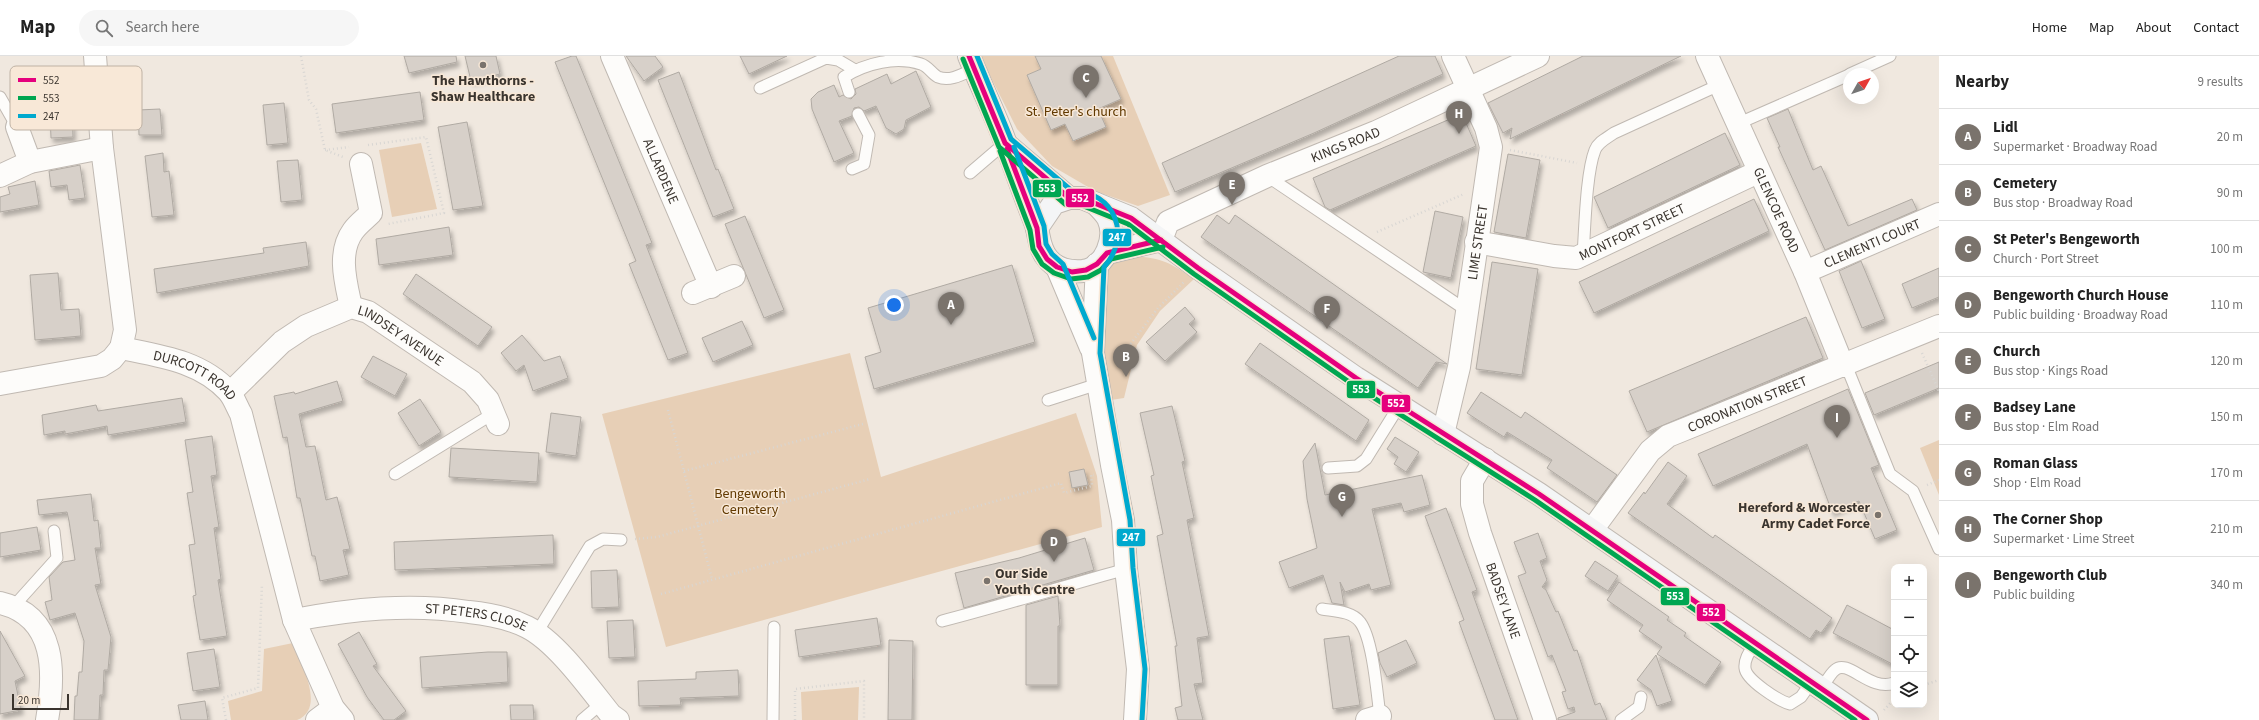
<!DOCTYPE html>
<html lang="en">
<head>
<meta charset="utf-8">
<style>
  body { margin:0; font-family:"Source Sans 3",sans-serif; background:#f6f6f6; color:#222 }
  .controls { position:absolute; right:12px; bottom:12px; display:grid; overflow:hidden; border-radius:8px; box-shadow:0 4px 16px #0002 }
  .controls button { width:36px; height:36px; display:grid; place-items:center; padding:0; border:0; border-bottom:1px solid #e0e0e0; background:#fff; color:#222; font:20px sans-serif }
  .compass { position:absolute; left:1843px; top:12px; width:36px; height:36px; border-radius:50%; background:#fff; box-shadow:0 4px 16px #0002; rotate:50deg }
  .scale { position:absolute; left:12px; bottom:10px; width:57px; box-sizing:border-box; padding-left:4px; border:2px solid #3a342e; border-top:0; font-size:11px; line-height:14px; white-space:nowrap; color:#3a342e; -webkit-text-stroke:3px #f8e8d7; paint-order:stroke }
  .you { position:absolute; left:894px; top:249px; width:14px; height:14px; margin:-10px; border:3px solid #fff; border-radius:50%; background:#1a73e8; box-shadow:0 0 0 6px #1a73e833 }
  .badge { display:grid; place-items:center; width:26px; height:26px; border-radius:50%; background:#7a736c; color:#fff; font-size:13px; font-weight:700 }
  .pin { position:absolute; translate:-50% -33px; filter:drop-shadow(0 1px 2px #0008) }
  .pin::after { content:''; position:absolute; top:21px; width:14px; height:12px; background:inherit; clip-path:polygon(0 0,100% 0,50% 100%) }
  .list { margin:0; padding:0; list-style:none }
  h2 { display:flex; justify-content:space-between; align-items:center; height:52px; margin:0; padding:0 16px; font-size:17px }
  h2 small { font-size:13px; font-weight:400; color:#767676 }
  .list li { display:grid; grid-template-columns:26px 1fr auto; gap:12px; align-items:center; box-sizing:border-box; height:56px; padding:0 16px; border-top:1px solid #e0e0e0 }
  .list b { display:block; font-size:15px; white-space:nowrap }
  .list p { margin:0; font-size:13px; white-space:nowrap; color:#767676 }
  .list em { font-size:13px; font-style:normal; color:#767676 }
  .icon { flex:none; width:22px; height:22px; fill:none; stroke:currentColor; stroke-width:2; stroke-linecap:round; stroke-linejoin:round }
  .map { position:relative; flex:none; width:1939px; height:664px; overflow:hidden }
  header { display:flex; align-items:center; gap:24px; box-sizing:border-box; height:56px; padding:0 20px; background:#fff; border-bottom:1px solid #e0e0e0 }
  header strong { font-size:19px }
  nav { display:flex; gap:22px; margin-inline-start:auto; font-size:14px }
  .search { width:280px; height:36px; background:#f6f6f6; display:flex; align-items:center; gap:10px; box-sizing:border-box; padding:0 14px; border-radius:22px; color:#767676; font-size:15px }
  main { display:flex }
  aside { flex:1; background:#fff }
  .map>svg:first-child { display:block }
  .green { fill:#e7cfb6 }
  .building { fill:#d7d0c9; stroke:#b0aaa3; filter:url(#shadow) }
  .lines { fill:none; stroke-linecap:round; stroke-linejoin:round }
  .service-casing { stroke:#c0b9b2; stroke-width:13 }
  .minor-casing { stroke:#c0b9b2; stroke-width:24 }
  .tertiary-casing { stroke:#c0b9b2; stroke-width:24 }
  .secondary-casing { stroke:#c0b9b2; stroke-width:24 }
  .path { stroke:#d8d6d3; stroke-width:2.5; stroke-dasharray:1 3; stroke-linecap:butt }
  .service { stroke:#fdfcfa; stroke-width:11 }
  .minor { stroke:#fdfcfa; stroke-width:22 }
  .tertiary { stroke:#fdfcfa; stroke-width:22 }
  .secondary { stroke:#f4f5f6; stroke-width:22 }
  .bus-1-casing { stroke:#f8e8d7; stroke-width:8 }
  .bus-2-casing { stroke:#f8e8d7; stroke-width:8 }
  .bus-3-casing { stroke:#f8e8d7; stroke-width:8 }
  .bus-1 { stroke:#e5007d; stroke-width:5 }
  .bus-2 { stroke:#00a651; stroke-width:5 }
  .bus-3 { stroke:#00a9ce; stroke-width:5 }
  .poi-dot { fill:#7a736c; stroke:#f8e8d7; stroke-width:1.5 }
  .labels { text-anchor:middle; stroke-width:3; stroke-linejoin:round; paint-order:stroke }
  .poi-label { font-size:14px; font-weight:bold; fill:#3a342e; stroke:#f8e8d7 }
  .park-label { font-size:14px; fill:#613900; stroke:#f8e8d7 }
  .street-label { font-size:14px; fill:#3a342e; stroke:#f8e8d7 }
  .key { fill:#f8e8d7; stroke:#bfb2a4; stroke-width:1 }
  .key-label { font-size:11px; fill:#3a342e }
  .line-badge { stroke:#f8e8d7; stroke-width:1.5 }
  .badge-label { font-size:11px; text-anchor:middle; font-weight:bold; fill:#fff }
</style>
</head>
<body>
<header>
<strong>Map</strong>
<div class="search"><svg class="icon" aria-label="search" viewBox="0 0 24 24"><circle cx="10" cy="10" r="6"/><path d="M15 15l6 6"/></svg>Search here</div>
<nav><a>Home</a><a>Map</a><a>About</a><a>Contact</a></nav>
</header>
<main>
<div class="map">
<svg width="1939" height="664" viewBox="0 0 1939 664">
  <defs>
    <filter id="shadow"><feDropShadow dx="2.5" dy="4.5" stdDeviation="2" flood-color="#0004"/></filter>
  </defs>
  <rect width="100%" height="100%" fill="#f0e8df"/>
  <g class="green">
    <polygon points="980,0 1113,0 1170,139 1138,150 1095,135 1052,110 1017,73"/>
    <polygon points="421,87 437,153 392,161 379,94"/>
    <path d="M1127,200C1160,201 1168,205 1194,223L1160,255L1137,289L1124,342L1111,344L1101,294L1103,217L1113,206Z"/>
    <polygon points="850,297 881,421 1076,357 1097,420 1102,471 666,591 602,358"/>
    <polygon points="1939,384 1939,439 1920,392"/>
    <path d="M293,587C300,607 327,652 297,664H231L228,645L262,635L264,593Z"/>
    <polygon points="859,631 858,664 802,664 801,636"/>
  </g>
  <g class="building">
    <polygon points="404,0 456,0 457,6 409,17"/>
    <polygon points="465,0 496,0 500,18 471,25"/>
    <polygon points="572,0 576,0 636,147 652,187 646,189 688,297 668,304 629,208 636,205 555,6"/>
    <polygon points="626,0 655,0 663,11 644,25"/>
    <polygon points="740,0 787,0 749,18"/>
    <polygon points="1035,0 1101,0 1121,43 1098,53 1106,71 1073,85 1065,68 1051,74 1027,19 1041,13"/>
    <polygon points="1399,0 1435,0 1443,18 1314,77 1175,136 1162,107"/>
    <polygon points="1583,0 1681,0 1510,83 1512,72 1503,77 1488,47"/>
    <polygon points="916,15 931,51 906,64 904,73 896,78 886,72 876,50 864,55 859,51 854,52 852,60 839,65 854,97 834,106 812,53 811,43 818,36 834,29 839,41 843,39 851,43 856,38 855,33 887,18 891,28"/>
    <polygon points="679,16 716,114 718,113 734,153 713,161 658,24"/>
    <polygon points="66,18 68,52 72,52 73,81 51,82 49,37 37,38 36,20"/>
    <polygon points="420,36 424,64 336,77 332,48"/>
    <polygon points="284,47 288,87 267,89 263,49"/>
    <polygon points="160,53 162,79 139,79 138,54"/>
    <polygon points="1788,53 1813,114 1821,110 1848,170 1912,143 1917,154 1825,194 1778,91 1780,91 1767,62"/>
    <polygon points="1457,60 1463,60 1476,90 1330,154 1325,151 1313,122"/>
    <polygon points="467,66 483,150 453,154 438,71"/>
    <polygon points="1725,77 1740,109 1608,172 1594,141"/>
    <polygon points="163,97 164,116 169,115 174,159 152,161 145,100"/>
    <polygon points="1508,98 1540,104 1526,182 1494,176"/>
    <polygon points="298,104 302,144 281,146 277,105"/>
    <polygon points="80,109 85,142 69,144 67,129 51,131 49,115"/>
    <polygon points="35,125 39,149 0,156 0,141 10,138 8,131"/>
    <polygon points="1754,143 1769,175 1594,257 1579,226"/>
    <polygon points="1435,155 1463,161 1451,222 1423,216"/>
    <polygon points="1217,159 1229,168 1235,159 1447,308 1436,306 1418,332 1201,181"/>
    <polygon points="745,160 784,254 764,262 725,168"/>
    <polygon points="449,171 453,199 379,209 376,183"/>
    <polygon points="306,186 309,210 157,237 154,213 264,197 263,192"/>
    <polygon points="1861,205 1885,263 1862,272 1839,215"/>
    <polygon points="1492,206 1538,213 1522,319 1476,313"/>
    <polygon points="1012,209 1035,286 874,333 865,301 881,296 868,252"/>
    <polygon points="1939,212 1939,241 1912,252 1902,228"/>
    <polygon points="58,217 61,254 79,253 81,280 35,284 30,219"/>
    <polygon points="416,218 492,271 478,290 403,238"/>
    <polygon points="1185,251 1195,263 1189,268 1197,276 1165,305 1146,286"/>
    <polygon points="1806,261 1823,302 1647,376 1629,335"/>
    <polygon points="742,265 753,289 713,306 702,282"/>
    <polygon points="522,279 544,305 560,300 568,322 533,335 524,309 516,315 501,297"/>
    <polygon points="1260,287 1369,364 1356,385 1245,308"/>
    <polygon points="373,300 407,318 395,340 361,321"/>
    <polygon points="1939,306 1939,332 1874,359 1865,337"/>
    <polygon points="337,325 343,345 299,358 306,391 315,390 326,444 337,441 350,493 343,494 349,519 320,525 315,500 312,500 300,442 297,442 287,381 283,382 274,340 294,336 295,338"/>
    <polygon points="1848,333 1879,409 1871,412 1897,474 1875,483 1859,445 1832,456 1807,388 1713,430 1698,398"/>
    <polygon points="1481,336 1521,362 1525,356 1617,419 1597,446 1547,412 1552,404 1507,376 1504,381 1467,357"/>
    <polygon points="182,342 186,366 108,379 107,370 65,378 65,375 44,379 42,359 96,349 98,355"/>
    <polygon points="420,343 441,376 419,390 398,357"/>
    <polygon points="1172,350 1185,405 1182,406 1194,462 1187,464 1209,580 1197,582 1203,627 1194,628 1203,664 1178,664 1175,652 1182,650 1175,590 1177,590 1157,480 1163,478 1151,420 1154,419 1140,357"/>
    <polygon points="551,357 581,361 576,400 546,396"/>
    <polygon points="212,380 217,419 211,420 219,471 214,472 221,523 218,524 227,580 200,584 193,540 196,539 189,489 195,488 187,437 193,436 185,384"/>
    <polygon points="1395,381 1419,396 1406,416 1394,408 1398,401 1387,393"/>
    <polygon points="1315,387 1325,439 1422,419 1430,449 1404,456 1401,447 1372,453 1391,529 1371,534 1369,528 1345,536 1340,526 1344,549 1332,547 1323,519 1289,532 1279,506 1317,492 1307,443 1303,405"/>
    <polygon points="451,392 539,397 537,426 449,421"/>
    <polygon points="1668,406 1687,420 1667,448 1713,482 1715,479 1832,562 1821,577 1816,574 1810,583 1628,457 1644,436 1645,438"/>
    <polygon points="1084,413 1088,429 1072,432 1069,416"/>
    <polygon points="91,438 94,465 98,464 101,492 95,492 101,528 95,529 111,581 108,614 104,614 103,639 100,639 99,664 74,664 75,640 77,640 79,616 82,616 84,585 75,557 50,564 45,546 52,544 49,521 63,506 75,504 69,465 67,456 39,459 37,444"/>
    <polygon points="1446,452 1477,534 1472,536 1518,664 1495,664 1459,566 1464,564 1425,460"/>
    <polygon points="37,471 41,494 0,501 0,477"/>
    <polygon points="1538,477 1547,502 1540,505 1547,524 1542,531 1546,534 1556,556 1558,555 1574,595 1577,594 1595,649 1600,647 1607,664 1558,664 1558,662 1575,656 1574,651 1568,653 1562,636 1566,635 1552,599 1548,601 1518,520 1526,517 1514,486"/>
    <polygon points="553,479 554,508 395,514 394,486"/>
    <polygon points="1085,482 1094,514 964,552 955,517 1019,502"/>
    <polygon points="1595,505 1618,520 1608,535 1585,520"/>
    <polygon points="617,514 619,551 592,552 591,515"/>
    <polygon points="1619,526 1669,561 1667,564 1686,577 1684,580 1721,606 1705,629 1657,598 1662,591 1639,575 1643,569 1607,544"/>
    <polygon points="1058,540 1060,570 1058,570 1058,629 1026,629 1026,549"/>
    <polygon points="1847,549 1894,574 1894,609 1833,577"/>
    <polygon points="877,562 881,589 799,601 795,574"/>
    <polygon points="633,564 635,601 609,602 607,565"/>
    <polygon points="0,575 25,620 15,625 21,654 0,658"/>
    <polygon points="359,576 377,608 373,610 406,655 394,664 384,664 367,641 338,588"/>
    <polygon points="1349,580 1360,649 1333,653 1324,583"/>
    <polygon points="889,584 913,585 912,664 888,664"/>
    <polygon points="1406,584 1417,607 1387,621 1380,607 1378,597"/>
    <polygon points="214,593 220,631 193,635 187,597"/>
    <polygon points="488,596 507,596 508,626 422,632 420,601"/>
    <polygon points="1656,599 1672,645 1657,650 1651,634 1637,624"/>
    <polygon points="738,614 739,640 680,642 681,649 639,650 638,625 696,623 696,616"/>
    <polygon points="205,645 208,664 181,664 178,649"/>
    <polygon points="510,649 533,649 534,664 511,664"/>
  </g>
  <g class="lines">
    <defs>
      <g id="service">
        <polyline points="1850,18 1890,0"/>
        <polyline points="760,32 826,2 838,4 855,14"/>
        <path d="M849,36L844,21C866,7 896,0 921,8C928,10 932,18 938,21C950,26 963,18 974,13"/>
        <polyline points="0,41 17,71"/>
        <polyline points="1737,68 1849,19"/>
        <polyline points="852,113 864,108 869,79 858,58"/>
        <polyline points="970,117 1005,87"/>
        <polyline points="1267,120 1466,254"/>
        <path d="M1583,199C1585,171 1586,117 1595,94C1598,86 1607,82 1614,77L1719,29"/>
        <polyline points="1846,309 1890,418 1913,435 1939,493"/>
        <polyline points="1048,344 1098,328"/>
        <polyline points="1328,412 1357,410 1366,403 1399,350"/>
        <polyline points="395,418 494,357"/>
        <polyline points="13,551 57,502 54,475"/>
        <path d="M1322,553C1334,555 1352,555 1360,566C1373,583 1377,638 1380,660"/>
        <path d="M942,565C1004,549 1065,530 1126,513"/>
        <polyline points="536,578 590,490 603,483 621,484"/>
        <path d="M1756,586C1751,594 1744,602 1745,612C1746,624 1779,645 1790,648L1801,641L1813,624"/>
        <path d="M1822,632C1826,626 1830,618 1835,614C1848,602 1870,636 1894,627"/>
        <polyline points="582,664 602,647"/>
        <polyline points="773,664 774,571"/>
        <polyline points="1621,664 1639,651 1641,641"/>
      </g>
      <g id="minor">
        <polyline points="95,0 102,92 125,274 121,292"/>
        <path id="s1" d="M612,0L711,231"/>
        <path id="s2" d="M1707,0L1805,216L1843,310"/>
        <polyline points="17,71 30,106"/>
        <polyline points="0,120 30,106 102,92"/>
        <path id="s3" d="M1161,184L1168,166L1267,120L1376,76L1538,0"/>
        <path id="s4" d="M1476,186L1554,200L1576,202L1758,116"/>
        <path id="s5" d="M1805,216L1939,158"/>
        <polyline points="693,237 734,220"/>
        <path d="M351,251C346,227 337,197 353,175C358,168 365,163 371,157L361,108"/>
        <path id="s6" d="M121,292C160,300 201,305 229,336C234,342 237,351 241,358L294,564L333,652L343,664"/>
        <polyline points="0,328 101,310 112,303 121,292"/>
        <path id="s7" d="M230,337L282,286L306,270L351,251L368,256L472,326L488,344L498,368"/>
        <path id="s8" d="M1443,378L1459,311L1491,91L1486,72L1453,0"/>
        <path id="s9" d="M1485,403L1472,425V448L1480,477L1545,664"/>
        <path id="s10" d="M1592,474L1650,395L1668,380L1939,270"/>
        <path d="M0,547C57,560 55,618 47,664"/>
        <path id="s11" d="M294,564C353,553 410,547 469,556C489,558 509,562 527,571C557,586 590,633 611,659L618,664"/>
        <polyline points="317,664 333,652"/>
        <polyline points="1367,664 1380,660"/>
      </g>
      <g id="tertiary">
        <polyline points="1097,208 1093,297 1112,409 1123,464 1126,513 1138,613 1135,664"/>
        <polyline points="1057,211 1091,292"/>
      </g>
      <g id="secondary">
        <path d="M969,0C979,25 991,50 1001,75C1013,106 1023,136 1035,166C1040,179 1038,192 1048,203C1057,214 1070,216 1083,215C1106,212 1117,181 1108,162C1105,157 1100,152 1096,148"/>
        <polyline points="1008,90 1069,142"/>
        <polyline points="1037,172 1054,147 1069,142 1082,142 1131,162 1198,212 1356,322 1539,438 1867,664"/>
        <polyline points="1107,197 1161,184"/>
      </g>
    </defs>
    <use href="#service" class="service-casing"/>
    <use href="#minor" class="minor-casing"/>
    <use href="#tertiary" class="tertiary-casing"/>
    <use href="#secondary" class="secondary-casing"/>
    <g class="path">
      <polyline points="301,0 309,44 316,53 325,94 343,101"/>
      <polyline points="368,89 426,81 444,157 388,168"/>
      <polyline points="325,94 349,91"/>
      <polyline points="1510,94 1577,107"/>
      <polyline points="1377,176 1464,138"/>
      <polyline points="1922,297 1939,335"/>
      <polyline points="1116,307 1158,252 1184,226"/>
      <polyline points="668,354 712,523"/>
      <polyline points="684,415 863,368"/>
      <polyline points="1927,429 1939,424"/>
      <polyline points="635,483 657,481 870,423"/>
      <polyline points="661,538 1061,427 1064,437 1092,430 1091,419 1094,419"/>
      <polyline points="1924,629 1939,624"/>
      <polyline points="1884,654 1894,643"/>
      <polyline points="226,664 222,642 258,632 262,528"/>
      <polyline points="795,664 795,633 864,625 864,664"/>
    </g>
    <use href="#service" class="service"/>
    <use href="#minor" class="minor"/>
    <use href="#tertiary" class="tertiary"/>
    <use href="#secondary" class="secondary"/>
    <defs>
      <g id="bus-1">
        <polyline points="969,0 1005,87 1069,142 1082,142 1131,162 1198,212 1356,322 1539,438 1867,664"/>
        <polyline points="1007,93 1037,172 1039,190 1047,203 1057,211 1072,216 1086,214 1097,208 1107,197 1161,184"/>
      </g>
      <g id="bus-2">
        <polyline points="963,3 999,91 1065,148 1081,149 1128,168 1194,218 1352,328 1535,444 1855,664"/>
        <polyline points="1000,95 1030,174 1033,193 1042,208 1054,217 1071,223 1088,221 1101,214 1111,203 1163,191"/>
      </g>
      <g id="bus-3">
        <path d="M977,0L1011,83L1072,135C1115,135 1132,180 1104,211L1100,297L1130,464L1133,512L1145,613L1142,664"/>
        <polyline points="1014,91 1044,170 1046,188 1052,198 1063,208 1094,282"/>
      </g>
    </defs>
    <use href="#bus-1" class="bus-1-casing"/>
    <use href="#bus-2" class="bus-2-casing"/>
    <use href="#bus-3" class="bus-3-casing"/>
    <use href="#bus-1" class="bus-1"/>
    <use href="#bus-2" class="bus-2"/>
    <use href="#bus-3" class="bus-3"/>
  </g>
  <g class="poi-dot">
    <circle cx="483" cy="9" r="4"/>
    <circle cx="1878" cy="459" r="4"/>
    <circle cx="987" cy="525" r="4"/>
  </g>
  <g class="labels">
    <g class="poi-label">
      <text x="483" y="29">The Hawthorns -<tspan x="483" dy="16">Shaw Healthcare</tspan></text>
      <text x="1870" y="456" text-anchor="end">Hereford &amp; Worcester<tspan x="1870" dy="16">Army Cadet Force</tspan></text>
      <text x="995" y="522" text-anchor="start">Our Side<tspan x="995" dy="16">Youth Centre</tspan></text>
    </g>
    <g class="park-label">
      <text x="1076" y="60">St. Peter's church</text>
      <text x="750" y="442">Bengeworth<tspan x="750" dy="16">Cemetery</tspan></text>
    </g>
    <g class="street-label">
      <text dy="5" stroke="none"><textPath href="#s3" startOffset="213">KINGS ROAD</textPath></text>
      <text dy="5" stroke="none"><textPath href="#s1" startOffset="125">ALLARDENE</textPath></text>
      <text dy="5" stroke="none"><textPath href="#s2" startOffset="169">GLENCOE ROAD</textPath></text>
      <text dy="5" stroke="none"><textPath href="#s4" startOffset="163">MONTFORT STREET</textPath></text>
      <text dy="5" stroke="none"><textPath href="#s8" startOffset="195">LIME STREET</textPath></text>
      <text dy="5" stroke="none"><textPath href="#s5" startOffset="73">CLEMENTI COURT</textPath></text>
      <text dy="5" stroke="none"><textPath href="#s7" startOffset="208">LINDSEY AVENUE</textPath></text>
      <text dy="5" stroke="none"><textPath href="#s6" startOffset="80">DURCOTT ROAD</textPath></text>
      <text dy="5" stroke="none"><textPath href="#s10" startOffset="207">CORONATION STREET</textPath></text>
      <text dy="5" stroke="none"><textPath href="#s9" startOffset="150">BADSEY LANE</textPath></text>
      <text dy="5" stroke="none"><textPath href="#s11" startOffset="184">ST PETERS CLOSE</textPath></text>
    </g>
  </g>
  <rect x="10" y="10" width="132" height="64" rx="6" class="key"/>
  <rect x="18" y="22" width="18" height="4" fill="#e5007d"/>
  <rect x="18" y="40" width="18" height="4" fill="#00a651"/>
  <rect x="18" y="58" width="18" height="4" fill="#00a9ce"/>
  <g class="key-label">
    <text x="43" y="28">552</text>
    <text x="43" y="46">553</text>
    <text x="43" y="64">247</text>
  </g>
  <g class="line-badge">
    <rect x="1032" y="123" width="30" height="19" rx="4" fill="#00a651"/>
    <rect x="1065" y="132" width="30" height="20" rx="4" fill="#e5007d"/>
    <rect x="1102" y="172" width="30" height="19" rx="4" fill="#00a9ce"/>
    <rect x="1346" y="324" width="30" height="19" rx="4" fill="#00a651"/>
    <rect x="1381" y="338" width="30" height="19" rx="4" fill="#e5007d"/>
    <rect x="1116" y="472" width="30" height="19" rx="4" fill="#00a9ce"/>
    <rect x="1660" y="531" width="30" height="19" rx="4" fill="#00a651"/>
    <rect x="1696" y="547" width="30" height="19" rx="4" fill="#e5007d"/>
  </g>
  <g class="badge-label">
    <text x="1047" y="136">553</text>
    <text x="1080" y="146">552</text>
    <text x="1117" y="185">247</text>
    <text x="1361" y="337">553</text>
    <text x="1396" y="351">552</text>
    <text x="1131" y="485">247</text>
    <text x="1675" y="544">553</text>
    <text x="1711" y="560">552</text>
  </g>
</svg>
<div class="controls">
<button>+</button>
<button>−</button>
<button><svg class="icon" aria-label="locate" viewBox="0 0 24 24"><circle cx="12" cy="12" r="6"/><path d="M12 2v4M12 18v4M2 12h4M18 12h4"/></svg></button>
<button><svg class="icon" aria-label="layers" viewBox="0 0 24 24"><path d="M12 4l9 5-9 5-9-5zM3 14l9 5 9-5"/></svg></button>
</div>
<svg class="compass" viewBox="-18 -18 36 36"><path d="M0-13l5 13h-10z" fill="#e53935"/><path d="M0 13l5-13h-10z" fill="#767676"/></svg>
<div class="scale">20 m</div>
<div class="you"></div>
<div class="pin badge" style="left:951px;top:269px">A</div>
<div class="pin badge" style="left:1126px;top:321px">B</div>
<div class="pin badge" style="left:1086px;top:42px">C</div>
<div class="pin badge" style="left:1054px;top:506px">D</div>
<div class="pin badge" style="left:1232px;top:149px">E</div>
<div class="pin badge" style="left:1327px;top:273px">F</div>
<div class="pin badge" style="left:1342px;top:461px">G</div>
<div class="pin badge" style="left:1459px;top:78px">H</div>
<div class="pin badge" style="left:1837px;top:382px">I</div>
</div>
<aside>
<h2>Nearby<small>9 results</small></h2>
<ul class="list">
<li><span class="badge">A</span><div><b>Lidl</b><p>Supermarket · Broadway Road</p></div><em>20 m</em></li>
<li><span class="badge">B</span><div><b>Cemetery</b><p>Bus stop · Broadway Road</p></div><em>90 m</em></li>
<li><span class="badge">C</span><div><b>St Peter's Bengeworth</b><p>Church · Port Street</p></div><em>100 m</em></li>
<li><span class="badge">D</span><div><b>Bengeworth Church House</b><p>Public building · Broadway Road</p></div><em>110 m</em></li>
<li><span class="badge">E</span><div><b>Church</b><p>Bus stop · Kings Road</p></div><em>120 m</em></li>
<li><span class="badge">F</span><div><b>Badsey Lane</b><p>Bus stop · Elm Road</p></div><em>150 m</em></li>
<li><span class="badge">G</span><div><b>Roman Glass</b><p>Shop · Elm Road</p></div><em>170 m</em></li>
<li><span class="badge">H</span><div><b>The Corner Shop</b><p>Supermarket · Lime Street</p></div><em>210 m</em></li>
<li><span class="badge">I</span><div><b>Bengeworth Club</b><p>Public building</p></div><em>340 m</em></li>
</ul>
</aside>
</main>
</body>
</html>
